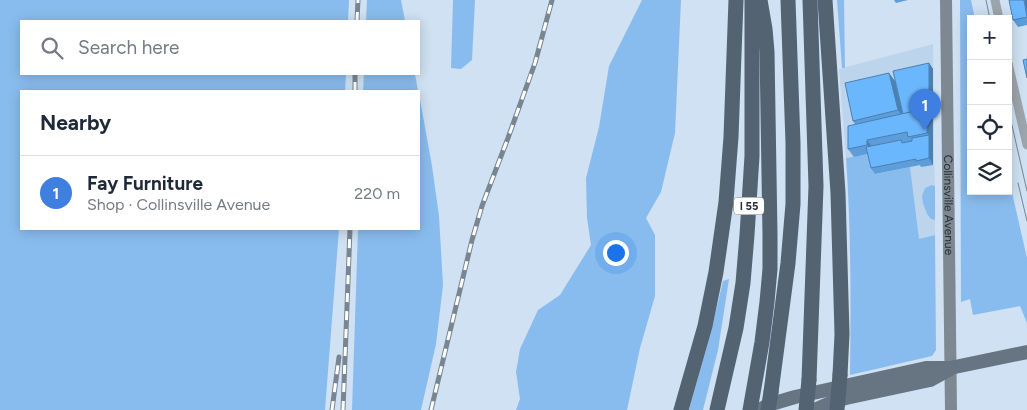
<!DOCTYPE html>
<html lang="en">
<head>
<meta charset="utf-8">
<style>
  body { margin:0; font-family:Figtree,sans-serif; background:#f6f6f7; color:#1f2937 }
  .controls { position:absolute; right:15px; top:15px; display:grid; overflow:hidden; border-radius:0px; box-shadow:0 2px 12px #0003 }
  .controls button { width:45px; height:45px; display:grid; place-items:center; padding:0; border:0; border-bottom:1px solid #e0e1e3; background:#fff; color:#1f2937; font:25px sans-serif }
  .you { position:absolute; left:615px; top:252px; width:18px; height:18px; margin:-12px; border:4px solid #fff; border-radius:50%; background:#1a73e8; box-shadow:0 0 0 8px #1a73e833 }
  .badge { display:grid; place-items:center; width:32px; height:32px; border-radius:50%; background:#905b0f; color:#fff; font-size:16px; font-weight:700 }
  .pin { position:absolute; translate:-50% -41px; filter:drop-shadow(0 1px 2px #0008) }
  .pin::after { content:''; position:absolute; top:26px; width:18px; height:15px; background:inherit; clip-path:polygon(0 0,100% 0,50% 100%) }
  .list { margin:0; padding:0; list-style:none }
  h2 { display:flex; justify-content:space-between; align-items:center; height:65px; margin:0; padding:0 20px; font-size:21px }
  h2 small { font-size:16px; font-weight:400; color:#747a83 }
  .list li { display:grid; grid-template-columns:32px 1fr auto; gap:15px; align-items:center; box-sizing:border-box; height:75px; padding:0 20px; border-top:1px solid #e0e1e3 }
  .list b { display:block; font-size:19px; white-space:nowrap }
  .list p { margin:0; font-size:16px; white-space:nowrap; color:#747a83 }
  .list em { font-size:16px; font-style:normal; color:#747a83 }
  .icon { flex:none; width:28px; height:28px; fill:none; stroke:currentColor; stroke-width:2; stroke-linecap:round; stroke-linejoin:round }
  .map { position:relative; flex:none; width:1027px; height:410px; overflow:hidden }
  .search { position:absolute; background:#fff; box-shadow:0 2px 12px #0003; left:20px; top:20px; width:400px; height:55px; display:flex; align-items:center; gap:12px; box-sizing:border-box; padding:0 18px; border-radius:0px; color:#747a83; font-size:19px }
  .panel { position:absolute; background:#fff; box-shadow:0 2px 12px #0003; left:20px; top:90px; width:400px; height:140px; border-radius:0px }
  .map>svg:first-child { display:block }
  .built { fill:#bdd5ec }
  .green { fill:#89bcee }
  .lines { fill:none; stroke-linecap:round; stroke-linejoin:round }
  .street { stroke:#9da5ac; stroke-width:9 }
  .secondary { stroke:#7d8893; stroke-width:12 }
  .primary { stroke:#677481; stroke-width:14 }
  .highway { stroke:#536372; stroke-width:15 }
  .tram { stroke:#798692; stroke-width:1 }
  .rail-casing { stroke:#798692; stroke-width:5 }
  .rail { stroke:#fff; stroke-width:3; stroke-dasharray:9; stroke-linecap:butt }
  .highway-bridge { stroke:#536372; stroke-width:15 }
  .wall { fill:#5c9dda }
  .shaded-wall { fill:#4b80b2 }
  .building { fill:#6bb7fe; stroke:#4b80b2 }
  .labels { text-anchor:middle; stroke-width:4; stroke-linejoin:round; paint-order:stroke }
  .shield { fill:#fff; stroke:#676c71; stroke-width:1 }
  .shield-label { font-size:11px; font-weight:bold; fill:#262d34 }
  .street-label { font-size:12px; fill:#262d34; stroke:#fff }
</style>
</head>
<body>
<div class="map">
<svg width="1027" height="410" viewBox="0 0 1027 410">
  <rect width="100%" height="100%" fill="#cfe1f2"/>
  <polygon class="built" points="933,44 934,163 935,186 932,185 931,219 935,220 935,235 919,240 875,174 854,157 846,158 839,69"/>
  <g class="green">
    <polygon points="0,0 349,0 348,21 21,21 21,74 346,74 345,91 21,91 21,229 339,229 325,410 0,410"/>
    <polygon points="367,0 401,0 405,21 366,21"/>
    <polygon points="453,0 475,0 472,60 461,69 451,68"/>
    <polygon points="642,0 681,0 675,133 661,192 646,218 655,235 655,296 640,348 627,410 516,410 520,399 516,372 520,349 538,310 560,295 591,245 587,218 586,178 599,127 609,66"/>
    <polygon points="837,0 844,0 845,68 842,68"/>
    <polygon points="960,0 971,0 975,19 971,19 971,191 1008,191 1008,175 1027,258 1027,323 1020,306 973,315 970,299 961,302"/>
    <polygon points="364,74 415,74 418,91 363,91"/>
    <polygon points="419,94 432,166 439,216 443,285 436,344 421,410 352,410 358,229 419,229"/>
    <path d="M871,154L876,174L910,167L919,239L935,235L936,350L932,356L850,375C851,303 851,231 846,158Z"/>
    <polygon points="932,185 935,186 935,220 931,219 927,214 923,203 922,196 925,188"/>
    <polygon points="729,279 718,350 703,410 689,410 711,332 723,281"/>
  </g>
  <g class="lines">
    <g class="street">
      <polyline points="995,0 999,19"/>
      <polyline points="1008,63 1027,145"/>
    </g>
    <path class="secondary" id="s1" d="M946,0L951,410"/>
    <g class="primary">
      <polyline points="760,410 768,405 795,397 926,368 950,368 1027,352"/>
      <polyline points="815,410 835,401 846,398 930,380 950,369"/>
    </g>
    <g class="highway">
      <polyline points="825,0 838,193 842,334 840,375"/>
      <polyline points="809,380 816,186 810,0"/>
      <polyline points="771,392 788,263 793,204 793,143 788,0"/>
      <polyline points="681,410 705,326 716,272 726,202 731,137 736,0"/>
      <polyline points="717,410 736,328 743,283 747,235 752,156 752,0"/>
      <polyline points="750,410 762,342 767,302 770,269 770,235 767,52 765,29 760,0"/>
    </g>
    <g class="tram">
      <polyline points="986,0 990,19"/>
      <polyline points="1008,108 1027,191"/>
      <polyline points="1018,183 1027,221"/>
    </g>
    <defs>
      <g id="rail">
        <polyline points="357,21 358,0"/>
        <polyline points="355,91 355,74"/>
        <polyline points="332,410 339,357"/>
        <polyline points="343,410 350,229"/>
        <polyline points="431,410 472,240 482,206 508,138 535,63 552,0"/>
      </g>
    </defs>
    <use href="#rail" class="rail-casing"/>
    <use href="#rail" class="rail"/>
    <g class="highway-bridge">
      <polyline points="768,410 771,392"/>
      <polyline points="806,410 809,380"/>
      <polyline points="837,410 840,375"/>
    </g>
  </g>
  <g class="wall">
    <polygon points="894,0 908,0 896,3"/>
    <polygon points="1027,0 1027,25 1018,27 1013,20"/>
    <polygon points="929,63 933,69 933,165 921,167 920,165 875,174 871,168 868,154 854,157 848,149 855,124 853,121 895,81 903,114"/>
  </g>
  <g class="shaded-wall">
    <polygon points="1024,0 1027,0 1027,14"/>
    <polygon points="929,63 933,69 933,165 929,158 929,135 927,133"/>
    <polygon points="889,73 895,81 904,119 898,110"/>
    <polygon points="867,140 873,148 873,153 867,145"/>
  </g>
  <g class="building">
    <polygon points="1009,0 1024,0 1027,17 1013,20"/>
    <polygon points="1027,59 1027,78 1023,60"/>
    <polygon points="929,63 929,110 928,108 903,114 893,71"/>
    <polygon points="889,73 898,110 853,121 845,83"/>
    <polygon points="928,108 927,133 908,137 907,132 867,140 867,145 848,149 848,126"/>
    <polygon points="929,135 929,158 916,161 916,159 871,168 866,147 901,140 902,143 912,141 912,138"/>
  </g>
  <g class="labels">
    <rect class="shield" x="734" y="197.5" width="30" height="17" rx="4"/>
    <g class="shield-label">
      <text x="749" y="210">I 55</text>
    </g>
    <g class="street-label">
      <text dy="4" stroke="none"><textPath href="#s1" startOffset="205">Collinsville Avenue</textPath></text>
    </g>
  </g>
</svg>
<div class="controls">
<button>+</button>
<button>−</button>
<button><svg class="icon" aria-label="locate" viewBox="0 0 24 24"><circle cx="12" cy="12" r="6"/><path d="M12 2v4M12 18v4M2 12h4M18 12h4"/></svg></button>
<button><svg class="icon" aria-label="layers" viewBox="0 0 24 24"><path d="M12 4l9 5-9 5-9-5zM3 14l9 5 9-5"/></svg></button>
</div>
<div class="you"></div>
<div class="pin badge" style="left:925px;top:130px;background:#3f7fe0">1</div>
<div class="search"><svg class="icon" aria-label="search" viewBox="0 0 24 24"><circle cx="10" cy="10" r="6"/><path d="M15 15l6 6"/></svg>Search here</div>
<section class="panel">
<h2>Nearby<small></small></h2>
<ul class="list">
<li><span class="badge" style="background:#3f7fe0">1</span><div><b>Fay Furniture</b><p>Shop · Collinsville Avenue</p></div><em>220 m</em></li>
</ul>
</section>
</div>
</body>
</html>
